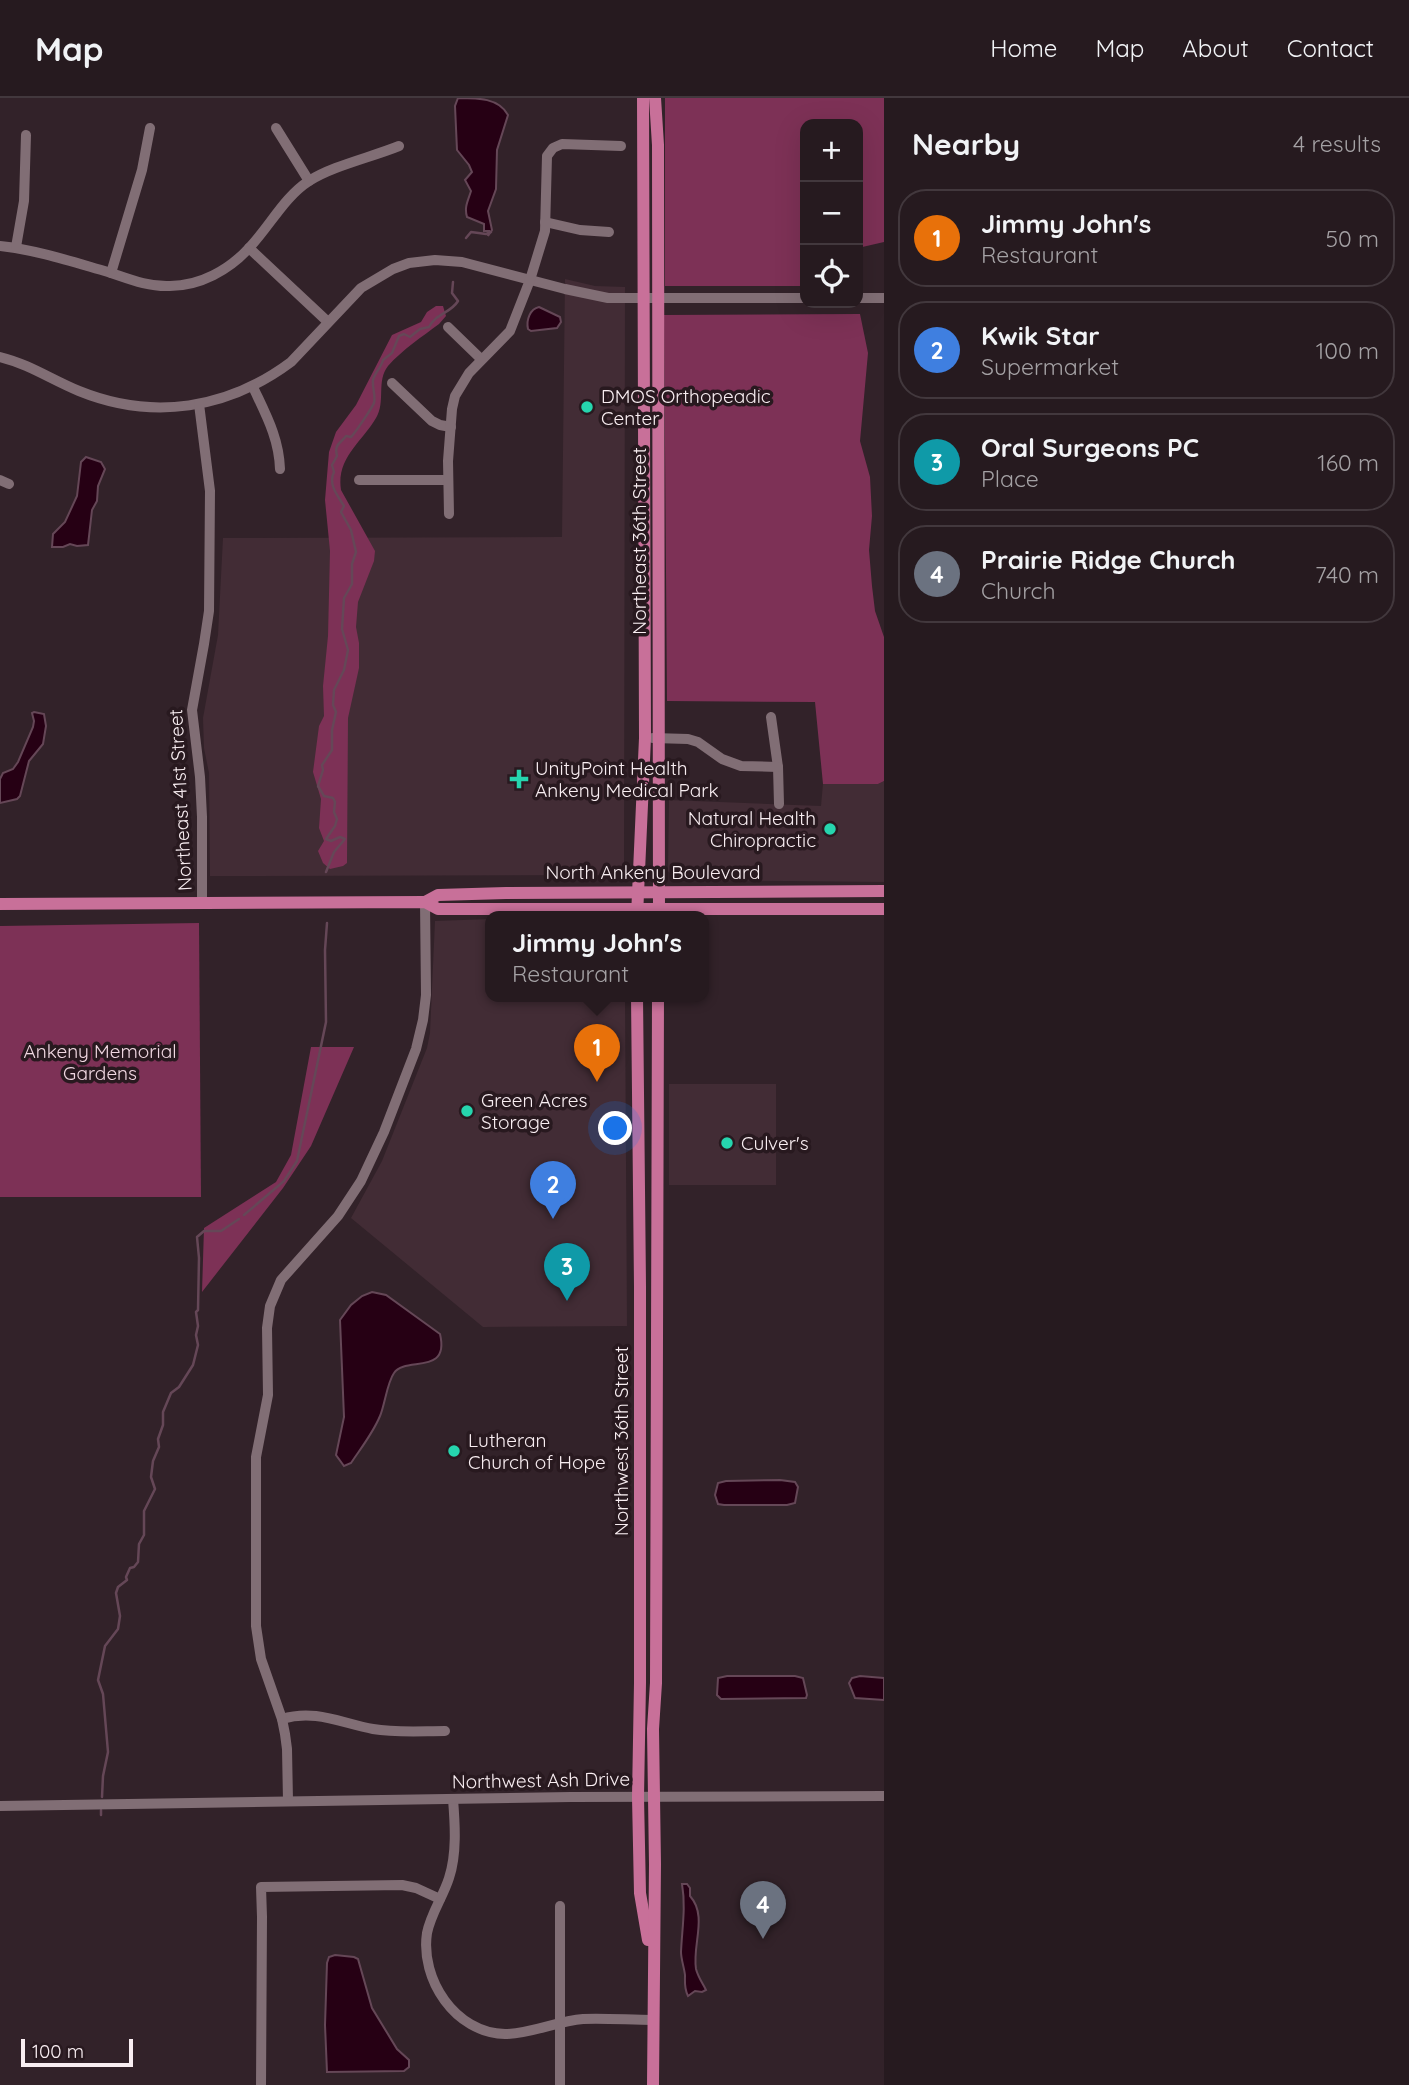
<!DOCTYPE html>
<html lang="en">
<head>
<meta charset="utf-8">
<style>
  body { margin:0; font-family:Quicksand,sans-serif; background:#2e2328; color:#f1f3f6 }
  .controls { position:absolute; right:21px; top:21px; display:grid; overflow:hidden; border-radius:14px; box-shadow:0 7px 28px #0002 }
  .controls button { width:63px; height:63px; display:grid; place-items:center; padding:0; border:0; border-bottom:2px solid #42383d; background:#261a1f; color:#f1f3f6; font:35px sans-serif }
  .scale { position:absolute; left:21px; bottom:18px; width:112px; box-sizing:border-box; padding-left:7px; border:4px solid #f9eef2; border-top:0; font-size:19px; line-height:24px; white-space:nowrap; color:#f9eef2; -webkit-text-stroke:5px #28191f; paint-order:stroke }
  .you { position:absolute; left:616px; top:1031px; width:24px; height:24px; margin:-18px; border:5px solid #fff; border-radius:50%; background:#1a73e8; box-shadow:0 0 0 10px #1a73e833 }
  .badge { display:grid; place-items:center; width:46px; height:46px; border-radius:50%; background:#26d5ae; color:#fff; font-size:23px; font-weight:700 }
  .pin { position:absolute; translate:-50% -58px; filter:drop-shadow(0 2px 4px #0008) }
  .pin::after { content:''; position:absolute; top:37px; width:24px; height:21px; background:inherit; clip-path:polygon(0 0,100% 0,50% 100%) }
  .popup { position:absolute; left:485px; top:813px; width:224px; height:91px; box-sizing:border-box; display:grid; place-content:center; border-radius:14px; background:#261a1f; filter:drop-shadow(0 2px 5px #0005); font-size:23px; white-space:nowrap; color:#a4a1a4 }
  .popup b { font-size:26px; color:#f1f3f6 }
  .popup::after { content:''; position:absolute; left:50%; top:100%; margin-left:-14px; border:14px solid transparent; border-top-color:#261a1f }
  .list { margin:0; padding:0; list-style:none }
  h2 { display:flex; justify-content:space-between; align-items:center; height:91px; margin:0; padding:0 28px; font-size:30px }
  h2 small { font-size:23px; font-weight:400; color:#a4a1a4 }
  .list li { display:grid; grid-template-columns:46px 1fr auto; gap:21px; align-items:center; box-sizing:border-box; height:98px; margin:0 14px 14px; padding:0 14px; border:2px solid #42383d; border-radius:28px }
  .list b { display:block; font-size:26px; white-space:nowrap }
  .list p { margin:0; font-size:23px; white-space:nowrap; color:#a4a1a4 }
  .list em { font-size:23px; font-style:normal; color:#a4a1a4 }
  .icon { flex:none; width:38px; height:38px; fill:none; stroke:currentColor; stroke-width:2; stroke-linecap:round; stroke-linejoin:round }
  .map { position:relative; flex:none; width:884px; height:1987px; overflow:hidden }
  header { display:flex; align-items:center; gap:42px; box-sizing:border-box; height:98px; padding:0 35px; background:#261a1f; border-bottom:2px solid #42383d }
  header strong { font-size:33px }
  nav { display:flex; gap:38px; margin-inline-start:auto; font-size:24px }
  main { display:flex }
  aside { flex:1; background:#261a1f }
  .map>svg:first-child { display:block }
  .built { fill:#422c35 }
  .green { fill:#7d3156 }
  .water { fill:#260014; stroke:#654757; stroke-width:2 }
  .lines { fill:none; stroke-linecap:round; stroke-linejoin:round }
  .stream { stroke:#654757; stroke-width:2.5 }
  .minor { stroke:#816e75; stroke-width:10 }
  .major { stroke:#c87099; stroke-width:12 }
  .poi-dot { fill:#26d5ae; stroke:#28191f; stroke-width:2.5 }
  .labels { text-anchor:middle; stroke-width:7; stroke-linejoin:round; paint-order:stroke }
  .poi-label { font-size:19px; fill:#f9eef2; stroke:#28191f; text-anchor:start }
  .street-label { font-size:19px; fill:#f9eef2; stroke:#28191f }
  .park-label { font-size:19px; fill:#f1d8e2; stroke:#28191f }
</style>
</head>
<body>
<header>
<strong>Map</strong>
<nav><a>Home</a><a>Map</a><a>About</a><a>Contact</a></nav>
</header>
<main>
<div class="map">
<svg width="884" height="1987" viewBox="0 0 884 1987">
  <rect width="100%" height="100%" fill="#322229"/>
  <g class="built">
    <polygon points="565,181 595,188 625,189 624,777 210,778 209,675 204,650 203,620 218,537 223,440 562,439"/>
    <polygon points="884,683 884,784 676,782 668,773 669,702 821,708 823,686 878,686"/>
    <polygon points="490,821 490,898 625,898 627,1228 483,1229 351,1120 382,1063 427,950 430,935 435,823"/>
    <rect x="669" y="986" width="107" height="101"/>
  </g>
  <g class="green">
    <polygon points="665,0 884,0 884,144 858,150 858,26 805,26 805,188 665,188"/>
    <path d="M436,208H443L446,218L439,226C423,238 402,252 388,268C376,283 386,304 376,320C362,344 336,360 341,392L375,453L374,463L358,504L356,529L359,545V570L348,620L347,765L343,768L330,771L323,765L318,753L324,743L319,730L321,701L313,674L319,628L324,618L323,588L328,538L330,453L325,402L329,354L336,334L356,307L392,237L421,224L427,214Z"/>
    <polygon points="860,216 868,255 860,343 870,379 872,418 869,452 872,488 875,513 884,539 884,683 878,686 823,686 815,604 667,603 664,217"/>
    <polygon points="199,825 201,1099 0,1099 0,828"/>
    <polygon points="311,949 354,949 311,1048 283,1090 202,1194 204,1130 276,1084 291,1057"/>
  </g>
  <g class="water">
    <path d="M458,0C478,0 499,0 508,17L497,52L496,91L488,113L492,132L488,138L489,133H484V126L467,119C464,109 468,103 471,93L465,82L472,74L469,67L457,52L455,8Z"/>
    <path d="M539,209L560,219L561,224L557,230L531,233L528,231C526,222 530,211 539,209Z"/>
    <polygon points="86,359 101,364 105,371 98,388 97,403 92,412 88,447 77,448 70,446 63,449 52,449 53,436 65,424 77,398 81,364"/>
    <polygon points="34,614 44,616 46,628 43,646 29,663 20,698 17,701 0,705 0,681 3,675 13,671 18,664 33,629 34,623 32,615"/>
    <path d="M372,1194L386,1197L440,1236C450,1278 405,1258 394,1275C387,1285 385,1306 380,1318C373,1335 361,1350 351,1365L344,1368L336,1357L344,1319L340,1222L351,1207L362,1198Z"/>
    <polygon points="780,1382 795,1384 798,1389 795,1405 787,1407 724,1407 718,1406 715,1397 718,1385 726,1383"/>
    <polygon points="727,1578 795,1578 803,1580 807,1597 806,1600 721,1601 717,1597 718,1580"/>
    <polygon points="860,1578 884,1580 884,1602 855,1600 849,1585 852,1580"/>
    <path d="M682,1786H687L690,1790V1798C708,1818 692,1847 696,1871C698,1879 703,1886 706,1892L702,1894L695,1893L688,1898C684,1890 685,1885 685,1877C684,1869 681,1861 681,1854C682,1831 686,1809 682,1786Z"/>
    <polygon points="335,1857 354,1859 358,1861 372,1910 397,1951 409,1962 409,1969 404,1973 327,1974 325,1927 327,1865 329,1859"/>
  </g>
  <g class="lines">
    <g class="stream">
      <polyline points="466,140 471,134 486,136 491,134"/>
      <path d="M326,774L334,754L345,741L340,739L331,743L326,741L335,728L337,721L334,714L335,704L333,700L324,698L318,688L323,672L322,667L332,652V632L336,614L333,607L334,592L344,572L348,552L342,531L344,500L352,486V466L356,454L351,432L341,414L344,408C337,397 328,386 334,374L332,367L337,358C334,346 340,346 346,338L351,339C355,335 372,310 374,305C376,298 372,289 373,282C375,274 381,270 383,262L392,255L399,238L404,236L410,239L420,231L429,229C435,216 451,215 458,203L452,195L453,184"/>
      <polyline points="244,1117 284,1083 297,1063 326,924 325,852 327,825"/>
      <polyline points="102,1699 103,1678 108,1654 103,1596 98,1582 105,1548 118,1531 120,1518 116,1495 118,1489 127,1482 126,1479 130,1470 134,1469 138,1464 139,1446 144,1437 144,1413 155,1391 151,1379 153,1363 159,1349 158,1341 163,1327 163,1314 171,1295 179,1289 193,1267 198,1247 196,1237 198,1228 196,1214 198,1212 199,1160 197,1139 204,1133 221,1133 239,1121"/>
      <polyline points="101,1717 101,1712"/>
    </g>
    <g class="minor">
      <polyline points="276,30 309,83"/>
      <polyline points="545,124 580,132 609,134"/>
      <path d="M0,148C37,152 73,164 108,174C129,181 148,189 170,188C200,188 229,172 249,150C270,128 284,99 309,83C332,68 372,59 399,48"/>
      <polyline points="16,149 24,103 26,37"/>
      <polyline points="249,150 328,224"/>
      <polyline points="111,175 142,72 150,30"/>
      <polyline points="858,200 884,200"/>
      <polyline points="448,229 481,261"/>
      <path d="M0,259C29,266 52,282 79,293C153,323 228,311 291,264L361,190L393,171L409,165L435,162L462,164L565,191L608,200H805"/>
      <polyline points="392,285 432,323 440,327 451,329"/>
      <path d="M253,289C266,317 279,340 280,371"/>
      <polyline points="199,306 210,393 209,513 204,546 192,612 200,679 202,719 202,804"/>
      <polyline points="0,382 9,386"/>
      <polyline points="359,382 447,382"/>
      <polyline points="449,416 448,363 452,311 455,298 469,275 510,233 530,182 545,133 547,58 553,50 562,46 621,48"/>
      <polyline points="771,619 778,669 779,706"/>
      <polyline points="653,640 688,641 698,644 722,661 741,668 778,669"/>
      <path d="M282,1621C315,1611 341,1625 373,1631C396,1635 422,1633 445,1633"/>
      <path d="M453,1701C455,1726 457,1756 449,1780C443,1799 431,1815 427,1835C420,1881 455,1935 505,1936C531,1936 557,1923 583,1921C606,1920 630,1922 653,1922"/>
      <polyline points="288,1703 287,1651 285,1636 282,1621 261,1561 256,1528 256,1359 268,1297 267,1230 270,1208 281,1182 338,1118 361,1083 384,1034 416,951 423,922 426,897 425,804"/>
      <polyline points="0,1708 571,1699 884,1698"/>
      <polyline points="560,1808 560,1987"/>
      <polyline points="261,1987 262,1819 261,1789 402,1787 416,1790 440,1801"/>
    </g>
    <g class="major">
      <polyline points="655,0 658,47 659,817"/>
      <polyline points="425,804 438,797 506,795 884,793"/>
      <polyline points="0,806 425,804 438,811 884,811"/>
      <polyline points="637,818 645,640 643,0"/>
      <polyline points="637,898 640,1188 640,1585 638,1699 640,1795 648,1842"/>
      <polyline points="653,1987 655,1766 653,1631 656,1585 658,898"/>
    </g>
  </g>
  <g class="poi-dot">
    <circle cx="587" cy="309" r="7"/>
    <path d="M515.5 670.5h7v7h7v7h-7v7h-7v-7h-7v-7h7z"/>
    <circle cx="830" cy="731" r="7"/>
    <circle cx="467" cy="1013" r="7"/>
    <circle cx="727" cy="1045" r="7"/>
    <circle cx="454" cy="1353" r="7"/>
  </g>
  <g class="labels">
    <g class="poi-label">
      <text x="601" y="305">DMOS Orthopeadic<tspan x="601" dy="22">Center</tspan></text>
      <text x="535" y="677">UnityPoint Health<tspan x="535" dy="22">Ankeny Medical Park</tspan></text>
      <text x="816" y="727" text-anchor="end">Natural Health<tspan x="816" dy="22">Chiropractic</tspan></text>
      <text x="481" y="1009">Green Acres<tspan x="481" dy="22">Storage</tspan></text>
      <text x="741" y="1052">Culver's</text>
      <text x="468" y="1349">Lutheran<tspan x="468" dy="22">Church of Hope</tspan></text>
    </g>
    <g class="street-label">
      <text transform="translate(639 443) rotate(-90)" y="7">Northeast 36th Street</text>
      <text transform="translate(180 702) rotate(-93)" y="7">Northeast 41st Street</text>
      <text x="653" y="781">North Ankeny Boulevard</text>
      <text transform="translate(621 1343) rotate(-90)" y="7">Northwest 36th Street</text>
      <text transform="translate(541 1682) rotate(-1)" y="7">Northwest Ash Drive</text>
    </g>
    <g class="park-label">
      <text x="100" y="960">Ankeny Memorial<tspan x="100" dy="22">Gardens</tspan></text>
    </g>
  </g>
</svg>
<div class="controls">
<button>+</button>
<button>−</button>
<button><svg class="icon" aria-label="locate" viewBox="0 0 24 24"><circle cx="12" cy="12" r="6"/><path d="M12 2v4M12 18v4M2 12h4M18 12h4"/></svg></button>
</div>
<div class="scale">100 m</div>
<div class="you"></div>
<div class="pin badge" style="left:597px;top:984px;background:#e8710a">1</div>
<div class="popup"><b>Jimmy John's</b>Restaurant</div>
<div class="pin badge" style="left:553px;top:1121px;background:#3f7fe0">2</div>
<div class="pin badge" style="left:567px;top:1203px;background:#0f9aa8">3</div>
<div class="pin badge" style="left:763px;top:1841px;background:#6b7280">4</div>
</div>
<aside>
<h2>Nearby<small>4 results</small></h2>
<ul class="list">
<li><span class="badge" style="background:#e8710a">1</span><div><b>Jimmy John's</b><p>Restaurant</p></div><em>50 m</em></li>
<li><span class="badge" style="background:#3f7fe0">2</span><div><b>Kwik Star</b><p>Supermarket</p></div><em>100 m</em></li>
<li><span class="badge" style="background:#0f9aa8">3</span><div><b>Oral Surgeons PC</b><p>Place</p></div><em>160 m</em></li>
<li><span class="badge" style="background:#6b7280">4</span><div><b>Prairie Ridge Church</b><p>Church</p></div><em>740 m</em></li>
</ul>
</aside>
</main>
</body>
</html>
